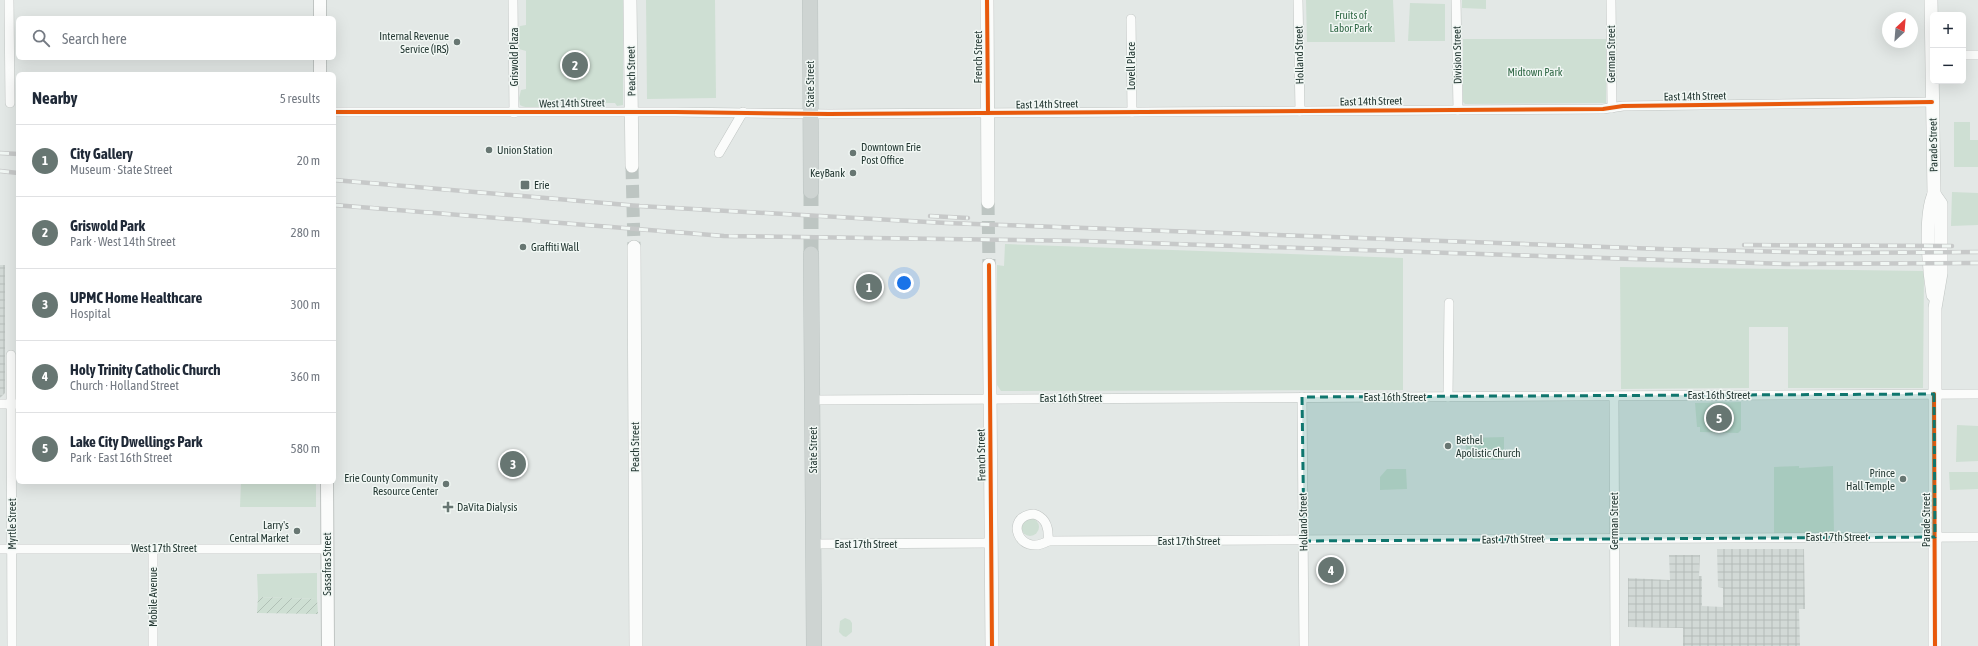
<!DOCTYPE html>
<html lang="en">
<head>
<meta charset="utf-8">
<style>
  body { margin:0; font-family:"Asap Condensed",sans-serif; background:#f2f2f3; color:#1f2937 }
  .controls { position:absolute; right:12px; top:12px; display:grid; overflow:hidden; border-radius:6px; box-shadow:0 4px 16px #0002 }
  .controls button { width:36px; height:36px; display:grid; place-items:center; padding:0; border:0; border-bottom:1px solid #e0e1e3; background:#fff; color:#1f2937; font:20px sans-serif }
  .compass { position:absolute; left:1882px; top:12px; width:36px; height:36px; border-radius:50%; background:#fff; box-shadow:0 4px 16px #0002; rotate:26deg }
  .you { position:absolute; left:904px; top:283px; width:14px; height:14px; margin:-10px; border:3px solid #fff; border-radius:50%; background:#1a73e8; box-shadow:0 0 0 6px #1a73e833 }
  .badge { display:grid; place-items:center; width:26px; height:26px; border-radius:50%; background:#677672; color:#fff; font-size:13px; font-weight:700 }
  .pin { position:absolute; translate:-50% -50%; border:2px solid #fff; box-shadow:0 1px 4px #0006 }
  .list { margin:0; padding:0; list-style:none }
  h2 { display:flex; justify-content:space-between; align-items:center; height:52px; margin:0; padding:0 16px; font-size:17px }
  h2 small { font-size:13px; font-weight:400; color:#747a83 }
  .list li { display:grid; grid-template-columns:26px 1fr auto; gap:12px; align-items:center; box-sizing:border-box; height:72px; padding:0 16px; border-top:1px solid #e0e1e3 }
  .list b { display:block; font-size:15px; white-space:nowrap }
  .list p { margin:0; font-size:13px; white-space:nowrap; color:#747a83 }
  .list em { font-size:13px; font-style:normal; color:#747a83 }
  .icon { flex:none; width:22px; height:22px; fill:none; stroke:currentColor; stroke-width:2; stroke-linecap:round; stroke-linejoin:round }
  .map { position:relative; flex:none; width:1978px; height:646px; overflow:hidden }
  .search { position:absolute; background:#fff; box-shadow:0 4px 16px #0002; left:16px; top:16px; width:320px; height:44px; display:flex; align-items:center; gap:10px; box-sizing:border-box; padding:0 14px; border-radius:6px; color:#747a83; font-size:15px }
  .panel { position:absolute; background:#fff; box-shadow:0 4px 16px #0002; left:16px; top:72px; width:320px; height:412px; border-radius:6px }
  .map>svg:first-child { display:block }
  .industrial { fill:url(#industrial-grid) }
  .green { fill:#cedfd3 }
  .garden { fill:url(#garden-furrows) }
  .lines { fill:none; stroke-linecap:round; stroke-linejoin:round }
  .secondary-tunnel { stroke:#bdc5c2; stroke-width:13; stroke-dasharray:13 6; stroke-linecap:butt }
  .primary-tunnel { stroke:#bdc5c2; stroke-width:15; stroke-dasharray:15 8; stroke-linecap:butt }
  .minor-casing { stroke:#c0c5c3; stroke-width:10 }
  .tertiary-casing { stroke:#c0c5c3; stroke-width:14 }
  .secondary-casing { stroke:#c0c5c3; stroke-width:14 }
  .primary-casing { stroke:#bcc4c2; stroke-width:16 }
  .minor { stroke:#fbfcfb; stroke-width:9 }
  .tertiary { stroke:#fbfcfb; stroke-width:12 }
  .secondary { stroke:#fbfcfb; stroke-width:13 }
  .primary { stroke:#ced4d2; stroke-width:15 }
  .rail-casing { stroke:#c7c9c9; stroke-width:4.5 }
  .rail { stroke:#f1f7f4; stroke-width:3; stroke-dasharray:9; stroke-linecap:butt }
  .cycleway-casing { stroke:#f1f7f4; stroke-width:6 }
  .cycleway { stroke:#e8590c; stroke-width:4 }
  .marked { fill:#0f766e; fill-opacity:0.2; stroke:#0f766e; stroke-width:3; stroke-dasharray:8 5; stroke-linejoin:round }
  .poi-dot { fill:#677672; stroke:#f1f7f4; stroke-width:1.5 }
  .labels { text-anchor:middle; stroke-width:3; stroke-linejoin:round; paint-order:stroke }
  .park-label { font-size:11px; fill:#336a48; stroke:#f1f7f4 }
  .poi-label { font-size:11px; fill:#243833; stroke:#f1f7f4; text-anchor:start }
  .street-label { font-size:11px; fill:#243833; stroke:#f1f7f4 }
</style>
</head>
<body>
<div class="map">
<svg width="1978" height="646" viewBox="0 0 1978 646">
  <defs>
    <pattern id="industrial-grid" width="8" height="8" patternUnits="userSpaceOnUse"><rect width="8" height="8" fill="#d2d9d6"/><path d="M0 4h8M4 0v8" fill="none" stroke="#b4bbb8"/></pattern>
    <pattern id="garden-furrows" width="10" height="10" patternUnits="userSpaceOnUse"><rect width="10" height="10" fill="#cedfd3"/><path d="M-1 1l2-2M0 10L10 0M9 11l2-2" fill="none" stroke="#b1c0b6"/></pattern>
  </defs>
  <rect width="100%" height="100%" fill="#e3e8e6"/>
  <g class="industrial">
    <polygon points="0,265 5,265 5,393 0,398"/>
    <polygon points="1717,549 1804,549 1805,609 1799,609 1800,646 1683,646 1683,628 1628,627 1628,578 1670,580 1669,555 1700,555 1699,576 1702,576 1702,606 1723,607 1723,588 1718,587"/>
  </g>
  <g class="green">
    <path d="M526,0H623V105L617,106L615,103H544C539,109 527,109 520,105L519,98L521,90L526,89V51L519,49V28L520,26L526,25Z"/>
    <polygon points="646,0 715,0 716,98 647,99"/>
    <polygon points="1306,0 1393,0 1395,42 1307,42"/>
    <polygon points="1462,0 1486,0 1486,9 1462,8"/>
    <polygon points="1410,3 1445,4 1445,41 1408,41"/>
    <polygon points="1463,39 1606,39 1606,103 1465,104 1463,102"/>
    <polygon points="1954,122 1970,122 1970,140 1978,140 1978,167 1954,167"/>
    <polygon points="1952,192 1978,193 1978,225 1951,226"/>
    <polygon points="1005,244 1403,258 1403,390 1001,391 997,385 997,265 1004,266"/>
    <polygon points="1620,267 1924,271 1923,388 1788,388 1788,327 1749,327 1749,388 1621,389"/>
    <polygon points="1741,402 1741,430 1738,433 1700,432 1700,427 1697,427 1695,403"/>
    <polygon points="1957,425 1978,426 1978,461 1956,462"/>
    <polygon points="1504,437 1504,460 1467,459 1466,438"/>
    <polygon points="1799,466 1799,468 1833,466 1834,533 1774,533 1774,467"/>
    <polygon points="1387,469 1406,469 1407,489 1380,490 1380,477"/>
    <polygon points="1949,472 1978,472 1978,489 1950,490"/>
    <polygon points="241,482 316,482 316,507 240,507"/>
    <circle cx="1030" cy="527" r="9"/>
    <polygon points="317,573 317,599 258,597 257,574"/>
    <polygon points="845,618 850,620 852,623 852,632 846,637 843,636 839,632 840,621"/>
  </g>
  <polygon class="garden" points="258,597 317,599 318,614 257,613"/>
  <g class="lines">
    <g class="secondary-tunnel">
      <polyline points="632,166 634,247"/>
      <polyline points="988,202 989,265"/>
    </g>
    <polyline class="primary-tunnel" points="811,191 811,254"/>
    <defs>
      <g id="minor">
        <polyline points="9,0 10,103"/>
        <polyline points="513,0 514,113"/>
        <polyline points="1298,0 1300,111"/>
        <polyline points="1456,0 1458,110"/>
        <polyline points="1611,0 1612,108"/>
        <polyline points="1131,19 1132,112"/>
        <polyline points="1963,55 1978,55"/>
        <polyline points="334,112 675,112 829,114 1603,109 1623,106 1932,102"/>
        <polyline points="719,153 743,112"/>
        <polyline points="11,355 12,646"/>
        <polyline points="1614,396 1615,646"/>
        <polyline points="1302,397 1304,646"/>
        <polyline points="1448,397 1449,303"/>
        <polyline points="812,400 1978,394"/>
        <polyline points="0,404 18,404"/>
        <path d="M1034,514C1047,518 1049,529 1048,541C1019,558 1003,516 1034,514Z"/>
        <polyline points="1048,541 1978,537"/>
        <polyline points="813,544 991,543"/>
        <polyline points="153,548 153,646"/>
        <polyline points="0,549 327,549"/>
      </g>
      <g id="tertiary">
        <polyline points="320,0 320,18"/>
        <polyline points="320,58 320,74"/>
        <polyline points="327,482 328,646"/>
      </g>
      <g id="secondary">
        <polyline points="630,0 632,166"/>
        <polyline points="987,0 988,202"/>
        <path d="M1931,0L1934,194C1924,217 1929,269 1933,295"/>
        <polyline points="1934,194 1941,204 1941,273 1935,308 1935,646"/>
        <polyline points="634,247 636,646"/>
        <polyline points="989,265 992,646"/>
      </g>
      <g id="primary">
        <polyline points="810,0 811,191"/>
        <polyline points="811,254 814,646"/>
      </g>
    </defs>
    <use href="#minor" class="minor-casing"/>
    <use href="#tertiary" class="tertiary-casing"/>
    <use href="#secondary" class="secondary-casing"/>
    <use href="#primary" class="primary-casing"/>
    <use href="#minor" class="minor"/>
    <use href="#tertiary" class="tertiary"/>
    <use href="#secondary" class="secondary"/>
    <use href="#primary" class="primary"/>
    <defs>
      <g id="rail">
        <polyline points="0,153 18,154"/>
        <polyline points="0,171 18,173"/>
        <polyline points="334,180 639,206 946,223 1660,249 1838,253 1978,252"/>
        <polyline points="334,205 724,236 1084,241 1787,264 1978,263"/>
        <polyline points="930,216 968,218"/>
        <polyline points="1744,245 1952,246"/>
      </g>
    </defs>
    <use href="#rail" class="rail-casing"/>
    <use href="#rail" class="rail"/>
    <defs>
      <g id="cycleway">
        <polyline points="987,0 988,113"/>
        <polyline points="334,112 675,112 829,114 1603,109 1623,106 1932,102"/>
        <polyline points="989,265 992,646"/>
        <polyline points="1934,394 1935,646"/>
      </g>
    </defs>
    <use href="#cycleway" class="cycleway-casing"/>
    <use href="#cycleway" class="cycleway"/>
  </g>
  <path class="marked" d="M1934,394L1935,537L1304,541L1302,397Z"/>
  <g class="poi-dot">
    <circle cx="457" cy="42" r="4"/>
    <circle cx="489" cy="150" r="4"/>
    <circle cx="853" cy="153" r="4"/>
    <circle cx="853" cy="173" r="4"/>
    <rect x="520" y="180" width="10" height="10" rx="2"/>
    <circle cx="523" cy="247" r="4"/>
    <circle cx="1448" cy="446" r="4"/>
    <circle cx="1903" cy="479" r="4"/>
    <circle cx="446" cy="484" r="4"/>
    <path d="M446 501h4v4h4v4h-4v4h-4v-4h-4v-4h4z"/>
    <circle cx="297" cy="531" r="4"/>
  </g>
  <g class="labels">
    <g class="park-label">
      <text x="1351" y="19">Fruits of<tspan x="1351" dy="13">Labor Park</tspan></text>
      <text x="1535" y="76">Midtown Park</text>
    </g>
    <g class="poi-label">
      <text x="449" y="40" text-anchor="end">Internal Revenue<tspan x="449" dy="13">Service (IRS)</tspan></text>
      <text x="861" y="151">Downtown Erie<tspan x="861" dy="13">Post Office</tspan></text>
      <text x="497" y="154">Union Station</text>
      <text x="845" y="177" text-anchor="end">KeyBank</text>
      <text x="534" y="189">Erie</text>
      <text x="531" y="251">Graffiti Wall</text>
      <text x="1456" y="444">Bethel<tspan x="1456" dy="13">Apolistic Church</tspan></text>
      <text x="1895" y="477" text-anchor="end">Prince<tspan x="1895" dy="13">Hall Temple</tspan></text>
      <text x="438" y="482" text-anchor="end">Erie County Community<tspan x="438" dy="13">Resource Center</tspan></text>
      <text x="457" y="511">DaVita Dialysis</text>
      <text x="289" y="529" text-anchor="end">Larry's<tspan x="289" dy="13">Central Market</tspan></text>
    </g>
    <g class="street-label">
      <text transform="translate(1611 54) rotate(-90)" y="4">German Street</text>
      <text transform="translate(1299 55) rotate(-91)" y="4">Holland Street</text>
      <text transform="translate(1457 55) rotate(-91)" y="4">Division Street</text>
      <text transform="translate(514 57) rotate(-90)" y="4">Griswold Plaza</text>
      <text transform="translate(978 57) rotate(-90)" y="4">French Street</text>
      <text transform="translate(1131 66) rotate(-90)" y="4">Lovell Place</text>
      <text transform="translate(631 71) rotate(-91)" y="4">Peach Street</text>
      <text transform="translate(810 84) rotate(-90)" y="4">State Street</text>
      <text transform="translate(1695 96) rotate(-1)" y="4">East 14th Street</text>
      <text transform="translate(1371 101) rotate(-1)" y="4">East 14th Street</text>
      <text transform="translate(572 103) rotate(-1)" y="4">West 14th Street</text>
      <text transform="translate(1047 104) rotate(-1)" y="4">East 14th Street</text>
      <text transform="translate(1933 145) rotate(-91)" y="4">Parade Street</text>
      <text x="1719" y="399">East 16th Street</text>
      <text x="1395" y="401">East 16th Street</text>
      <text x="1071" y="402">East 16th Street</text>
      <text transform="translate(635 447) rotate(-90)" y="4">Peach Street</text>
      <text transform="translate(813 450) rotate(-90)" y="4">State Street</text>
      <text transform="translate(981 455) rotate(-91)" y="4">French Street</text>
      <text transform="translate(1926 520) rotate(-90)" y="4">Parade Street</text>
      <text transform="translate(1614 521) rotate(-90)" y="4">German Street</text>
      <text transform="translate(1303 522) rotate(-91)" y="4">Holland Street</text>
      <text transform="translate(12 524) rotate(-90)" y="4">Myrtle Street</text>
      <text x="1837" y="541">East 17th Street</text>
      <text transform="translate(1513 539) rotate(-1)" y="4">East 17th Street</text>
      <text x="1189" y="545">East 17th Street</text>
      <text x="866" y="548">East 17th Street</text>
      <text x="164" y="552">West 17th Street</text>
      <text transform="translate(327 564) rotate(-90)" y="4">Sassafras Street</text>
      <text transform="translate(153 597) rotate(-90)" y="4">Mobile Avenue</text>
    </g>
  </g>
</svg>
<div class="controls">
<button>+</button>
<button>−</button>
</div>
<svg class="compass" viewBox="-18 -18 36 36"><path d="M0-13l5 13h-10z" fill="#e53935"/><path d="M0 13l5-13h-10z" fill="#747a83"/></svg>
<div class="you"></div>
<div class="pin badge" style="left:869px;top:287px">1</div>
<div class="pin badge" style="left:575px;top:65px">2</div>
<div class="pin badge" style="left:513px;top:464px">3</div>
<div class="pin badge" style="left:1331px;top:570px">4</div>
<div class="pin badge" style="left:1719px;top:418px">5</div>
<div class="search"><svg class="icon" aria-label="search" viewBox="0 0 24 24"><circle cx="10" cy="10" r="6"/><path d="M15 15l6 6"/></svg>Search here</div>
<section class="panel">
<h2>Nearby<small>5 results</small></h2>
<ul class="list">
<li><span class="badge">1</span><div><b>City Gallery</b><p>Museum · State Street</p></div><em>20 m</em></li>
<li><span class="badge">2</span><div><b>Griswold Park</b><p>Park · West 14th Street</p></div><em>280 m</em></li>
<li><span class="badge">3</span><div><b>UPMC Home Healthcare</b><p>Hospital</p></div><em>300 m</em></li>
<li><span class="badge">4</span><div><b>Holy Trinity Catholic Church</b><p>Church · Holland Street</p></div><em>360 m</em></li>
<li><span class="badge">5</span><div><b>Lake City Dwellings Park</b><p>Park · East 16th Street</p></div><em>580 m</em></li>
</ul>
</section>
</div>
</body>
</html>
